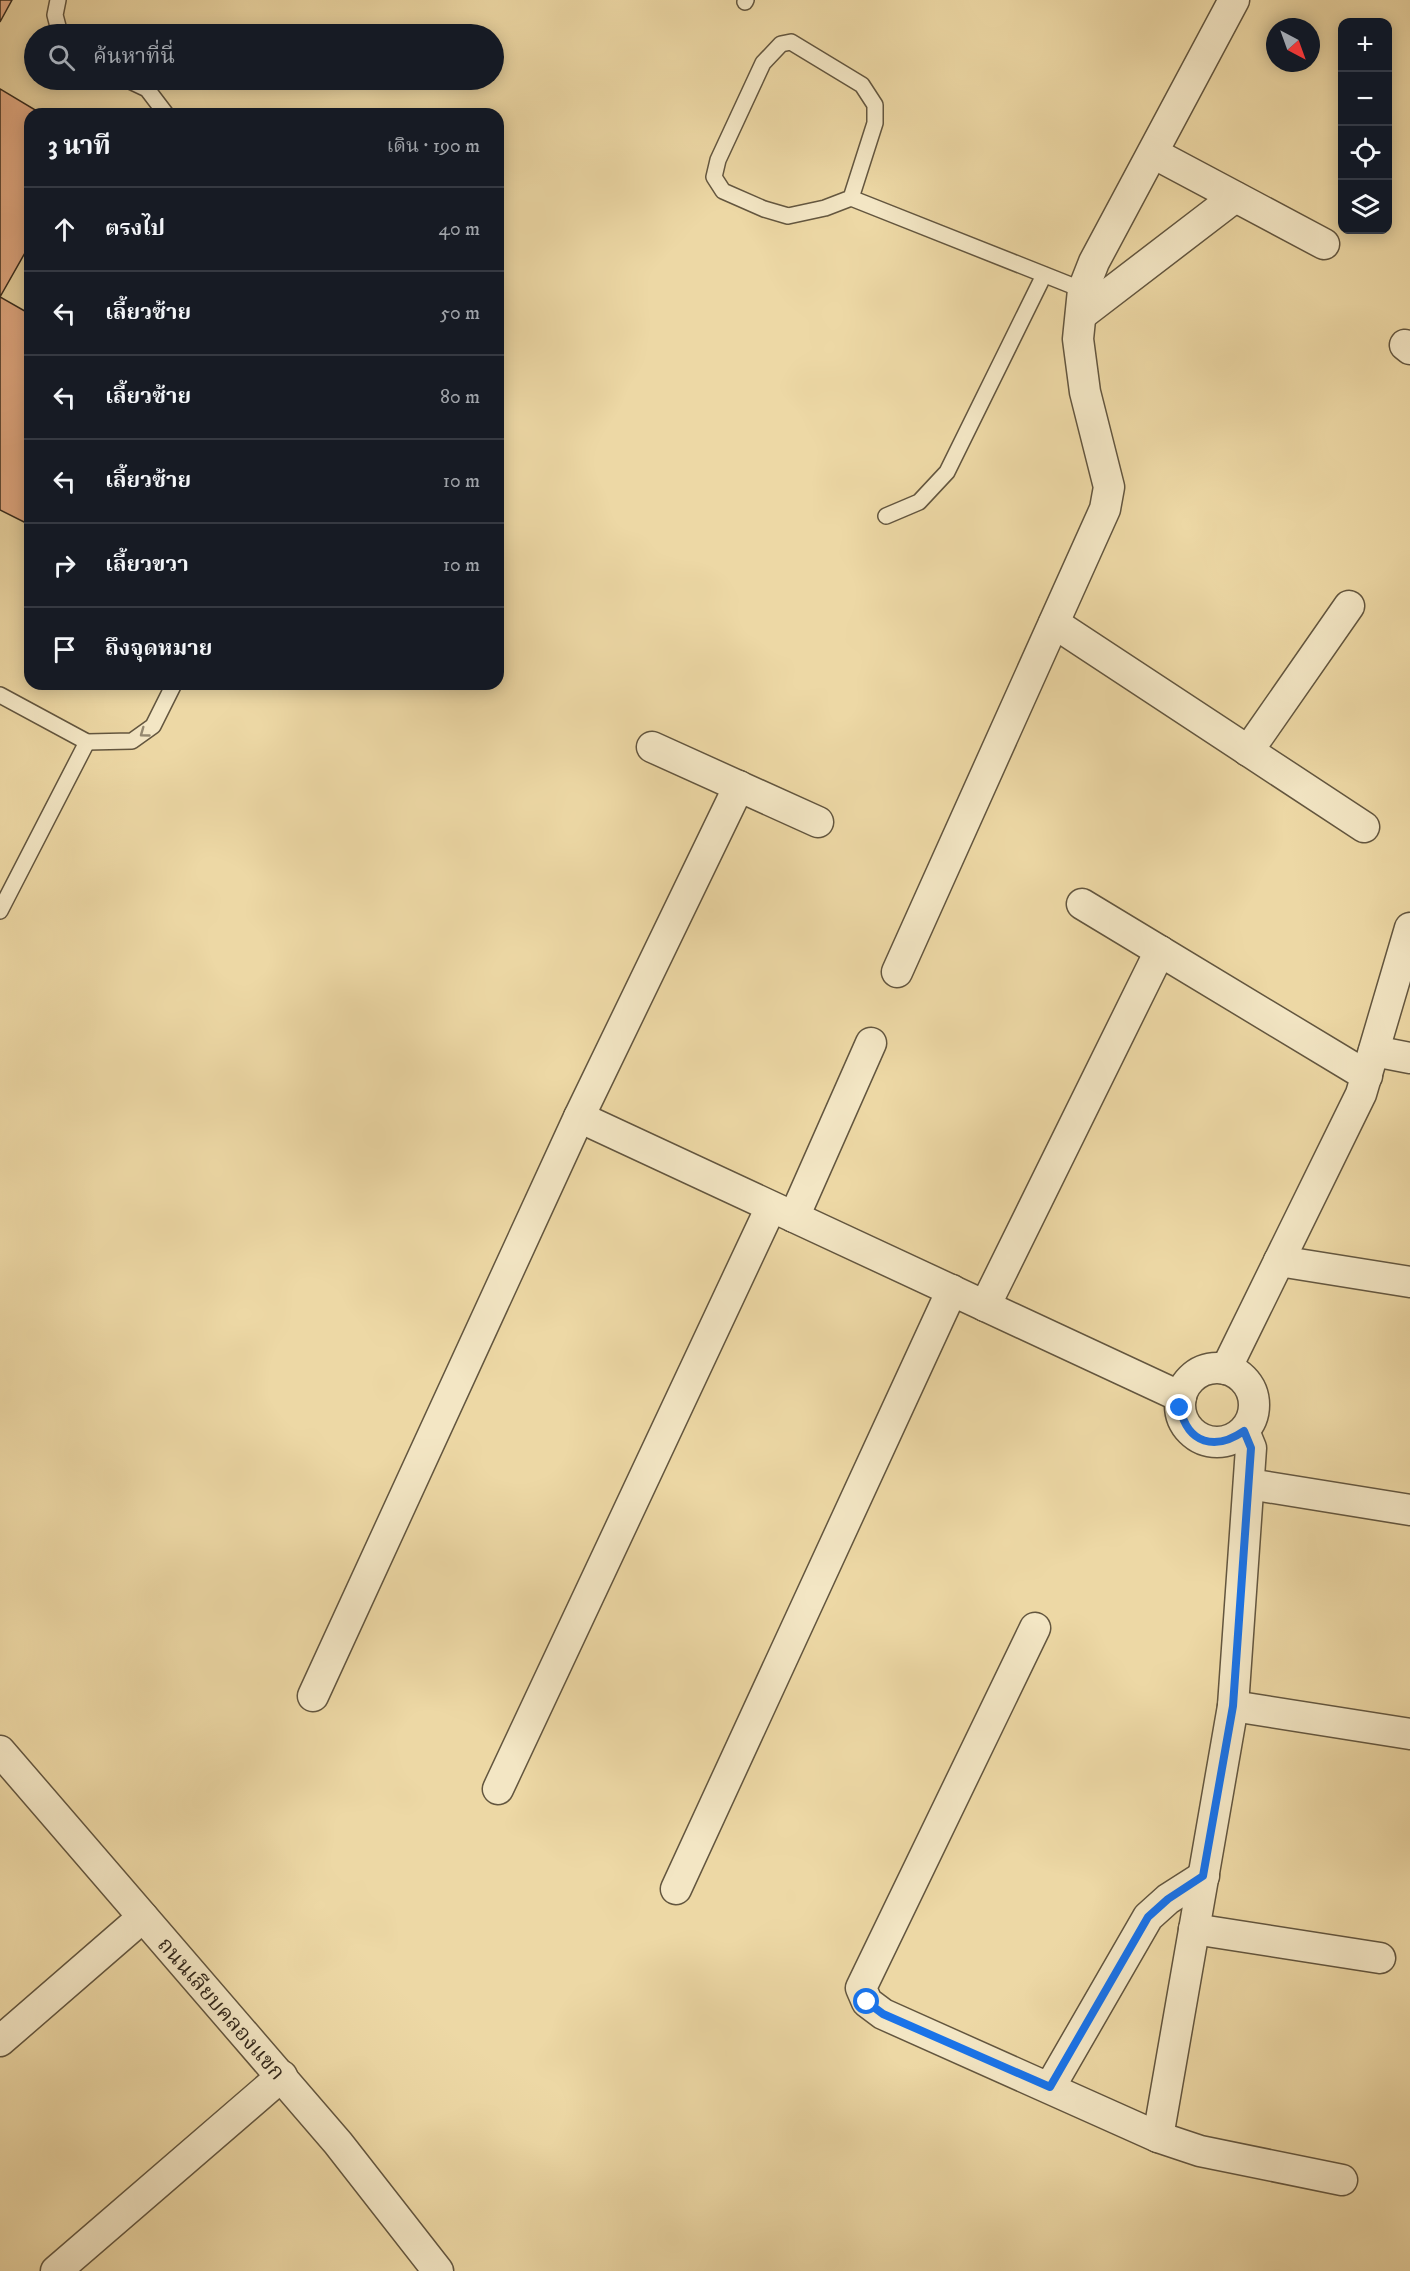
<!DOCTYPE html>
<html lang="th">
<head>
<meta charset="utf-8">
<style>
  body { margin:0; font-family:"IM FELL DW Pica","Noto Serif Thai",serif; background:#242831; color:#f1f3f6 }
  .controls { position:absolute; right:18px; top:18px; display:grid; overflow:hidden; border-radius:12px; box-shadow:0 3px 15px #0003 }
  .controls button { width:54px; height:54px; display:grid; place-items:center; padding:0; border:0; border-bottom:2px solid #363941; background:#171b24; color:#f1f3f6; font:30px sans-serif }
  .compass { position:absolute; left:1266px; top:18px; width:54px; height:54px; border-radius:50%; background:#171b24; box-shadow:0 3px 15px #0003; rotate:139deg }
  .stop { position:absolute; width:18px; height:18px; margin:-14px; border:4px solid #1a73e8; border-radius:50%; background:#fff }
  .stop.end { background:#1a73e8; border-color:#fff; box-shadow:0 2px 6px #0008 }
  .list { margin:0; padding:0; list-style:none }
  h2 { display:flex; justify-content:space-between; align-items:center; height:78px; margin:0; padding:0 24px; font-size:26px }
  h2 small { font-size:20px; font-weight:400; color:#9ea1a6 }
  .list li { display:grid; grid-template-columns:39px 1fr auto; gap:18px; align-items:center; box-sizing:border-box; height:84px; padding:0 24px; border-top:2px solid #363941 }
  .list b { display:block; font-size:22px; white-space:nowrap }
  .list em { font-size:20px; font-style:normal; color:#9ea1a6 }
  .icon { flex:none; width:33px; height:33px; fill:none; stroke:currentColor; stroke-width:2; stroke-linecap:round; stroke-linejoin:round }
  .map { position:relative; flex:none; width:1410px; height:2271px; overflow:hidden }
  .search { position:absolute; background:#171b24; box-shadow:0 3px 15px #0003; left:24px; top:24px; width:480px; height:66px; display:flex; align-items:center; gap:15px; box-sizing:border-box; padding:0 21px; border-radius:33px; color:#9ea1a6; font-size:22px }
  .panel { position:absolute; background:#171b24; box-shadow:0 3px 15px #0003; left:24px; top:108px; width:480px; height:582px; border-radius:18px }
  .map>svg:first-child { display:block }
  .building { fill:#e5ac85; stroke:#352a1d; stroke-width:1.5 }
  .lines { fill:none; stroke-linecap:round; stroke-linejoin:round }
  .lane-casing { stroke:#63563f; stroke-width:18 }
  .street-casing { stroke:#63563f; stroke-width:33 }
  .lane { stroke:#f3e6c4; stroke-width:15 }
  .street { stroke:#f3e6c4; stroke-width:30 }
  .oneway { stroke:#948870 }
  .route { stroke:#1a73e8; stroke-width:8 }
  .labels { text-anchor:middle; stroke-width:4.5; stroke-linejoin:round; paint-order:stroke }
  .street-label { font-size:22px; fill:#352a1d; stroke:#f3e6c4 }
</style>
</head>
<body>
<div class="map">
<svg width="1410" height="2271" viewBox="0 0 1410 2271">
  <rect width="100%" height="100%" fill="#edd8a5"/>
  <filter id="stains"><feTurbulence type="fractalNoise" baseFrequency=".00333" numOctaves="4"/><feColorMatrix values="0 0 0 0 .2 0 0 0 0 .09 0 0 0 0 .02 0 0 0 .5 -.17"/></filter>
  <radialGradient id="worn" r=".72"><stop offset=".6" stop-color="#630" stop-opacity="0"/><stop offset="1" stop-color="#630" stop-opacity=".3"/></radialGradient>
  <g class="building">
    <polygon points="0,0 12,0 0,22"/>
    <polygon points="0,89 42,114 30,114 30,244 0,297 30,314 30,525 0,510"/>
  </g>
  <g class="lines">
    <defs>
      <g id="lane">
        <polyline points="58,0 55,15 60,34"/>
        <polyline points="745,2 746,0"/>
        <polyline points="128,80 147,89 166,114"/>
        <polyline points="851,198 875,123 875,105 862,85 791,42 781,44 763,63 718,160 714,177 723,191 764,209 788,216 825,208 851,198 1083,290"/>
        <polyline points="886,516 919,502 947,472 1044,275"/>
        <polyline points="0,695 87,742 132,741 153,726 174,684"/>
        <polyline points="0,911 87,742"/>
      </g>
      <g id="street">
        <polyline points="1153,153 1324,244"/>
        <polyline points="1081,315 1235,197"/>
        <polyline points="1405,345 1410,349"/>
        <polyline points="1054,623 1364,827"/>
        <polyline points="652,747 818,822"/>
        <polyline points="1248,751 1349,606"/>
        <polyline points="1082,904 1367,1076"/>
        <polyline points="897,972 1105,509 1109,487 1085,392 1078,339 1083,290 1094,262 1234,0"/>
        <polyline points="1374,1051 1410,1058"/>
        <polyline points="579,1117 1181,1397"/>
        <polyline points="794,1217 871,1043"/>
        <polyline points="1279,1261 1410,1282"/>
        <polyline points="985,1306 1160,951"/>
        <circle cx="1217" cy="1405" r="37"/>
        <polyline points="1226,1369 1361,1094 1410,928"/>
        <polyline points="1249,1484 1410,1510"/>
        <polyline points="1035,1628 861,1988 867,2002 883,2014 1158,2137 1200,2151 1342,2180"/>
        <polyline points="313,1696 579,1117 739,786"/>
        <polyline points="1233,1706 1410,1734"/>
        <polyline points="0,1751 338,2143 438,2271"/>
        <polyline points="498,1789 771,1207"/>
        <polyline points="676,1889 952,1290"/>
        <polyline points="1194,1929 1380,1958"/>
        <polyline points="0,2041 143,1917"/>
        <polyline points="1050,2087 1148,1917 1168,1899 1204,1876"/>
        <polyline points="1158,2137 1233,1706 1251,1448 1244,1431"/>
        <polyline points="56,2271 282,2076"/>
      </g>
    </defs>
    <use href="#lane" class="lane-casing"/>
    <use href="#street" class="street-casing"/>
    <use href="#lane" class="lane"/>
    <use href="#street" class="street"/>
  </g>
  <defs><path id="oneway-chevron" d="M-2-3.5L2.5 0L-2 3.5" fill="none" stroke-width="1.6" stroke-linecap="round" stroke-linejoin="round" transform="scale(1.5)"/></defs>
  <use class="oneway" href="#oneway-chevron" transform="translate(144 733) rotate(144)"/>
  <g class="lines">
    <path class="route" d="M867,2002L883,2014L1050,2087L1148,1917L1168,1899L1203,1876L1233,1706L1251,1448L1244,1431C1215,1451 1188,1444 1180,1408"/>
  </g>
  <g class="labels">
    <g class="street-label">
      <text transform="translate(222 2008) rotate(49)" y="8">ถนนเลียบคลองแขก</text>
    </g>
  </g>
  <rect width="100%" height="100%" filter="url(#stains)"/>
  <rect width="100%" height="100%" fill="url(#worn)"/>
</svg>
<div class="controls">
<button>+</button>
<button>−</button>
<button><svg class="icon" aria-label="locate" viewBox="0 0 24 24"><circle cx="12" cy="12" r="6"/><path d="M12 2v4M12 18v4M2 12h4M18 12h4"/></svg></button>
<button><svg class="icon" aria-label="layers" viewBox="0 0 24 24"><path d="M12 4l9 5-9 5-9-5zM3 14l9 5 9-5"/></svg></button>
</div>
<svg class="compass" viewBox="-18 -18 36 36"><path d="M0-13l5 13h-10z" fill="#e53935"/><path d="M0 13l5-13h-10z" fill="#9ea1a6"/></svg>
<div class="stop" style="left:867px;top:2002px"></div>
<div class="stop end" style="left:1180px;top:1408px"></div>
<div class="search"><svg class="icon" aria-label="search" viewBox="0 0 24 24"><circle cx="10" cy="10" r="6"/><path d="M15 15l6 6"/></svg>ค้นหาที่นี่</div>
<section class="panel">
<h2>3 นาที<small>เดิน · 190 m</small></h2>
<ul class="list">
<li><svg class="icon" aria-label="ahead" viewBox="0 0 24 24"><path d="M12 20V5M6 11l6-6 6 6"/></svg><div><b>ตรงไป</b></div><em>40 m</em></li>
<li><svg class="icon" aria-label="left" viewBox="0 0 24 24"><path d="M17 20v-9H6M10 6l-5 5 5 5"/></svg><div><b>เลี้ยวซ้าย</b></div><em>50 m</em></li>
<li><svg class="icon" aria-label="left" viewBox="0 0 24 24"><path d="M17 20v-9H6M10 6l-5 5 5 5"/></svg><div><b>เลี้ยวซ้าย</b></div><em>80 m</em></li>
<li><svg class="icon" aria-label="left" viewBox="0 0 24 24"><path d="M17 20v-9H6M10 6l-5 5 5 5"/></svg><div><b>เลี้ยวซ้าย</b></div><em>10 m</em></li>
<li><svg class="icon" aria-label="right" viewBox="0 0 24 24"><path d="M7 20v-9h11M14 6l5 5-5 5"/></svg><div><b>เลี้ยวขวา</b></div><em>10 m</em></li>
<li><svg class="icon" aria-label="arrive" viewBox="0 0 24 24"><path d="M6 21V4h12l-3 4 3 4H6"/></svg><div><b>ถึงจุดหมาย</b></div></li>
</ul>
</section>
</div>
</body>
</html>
